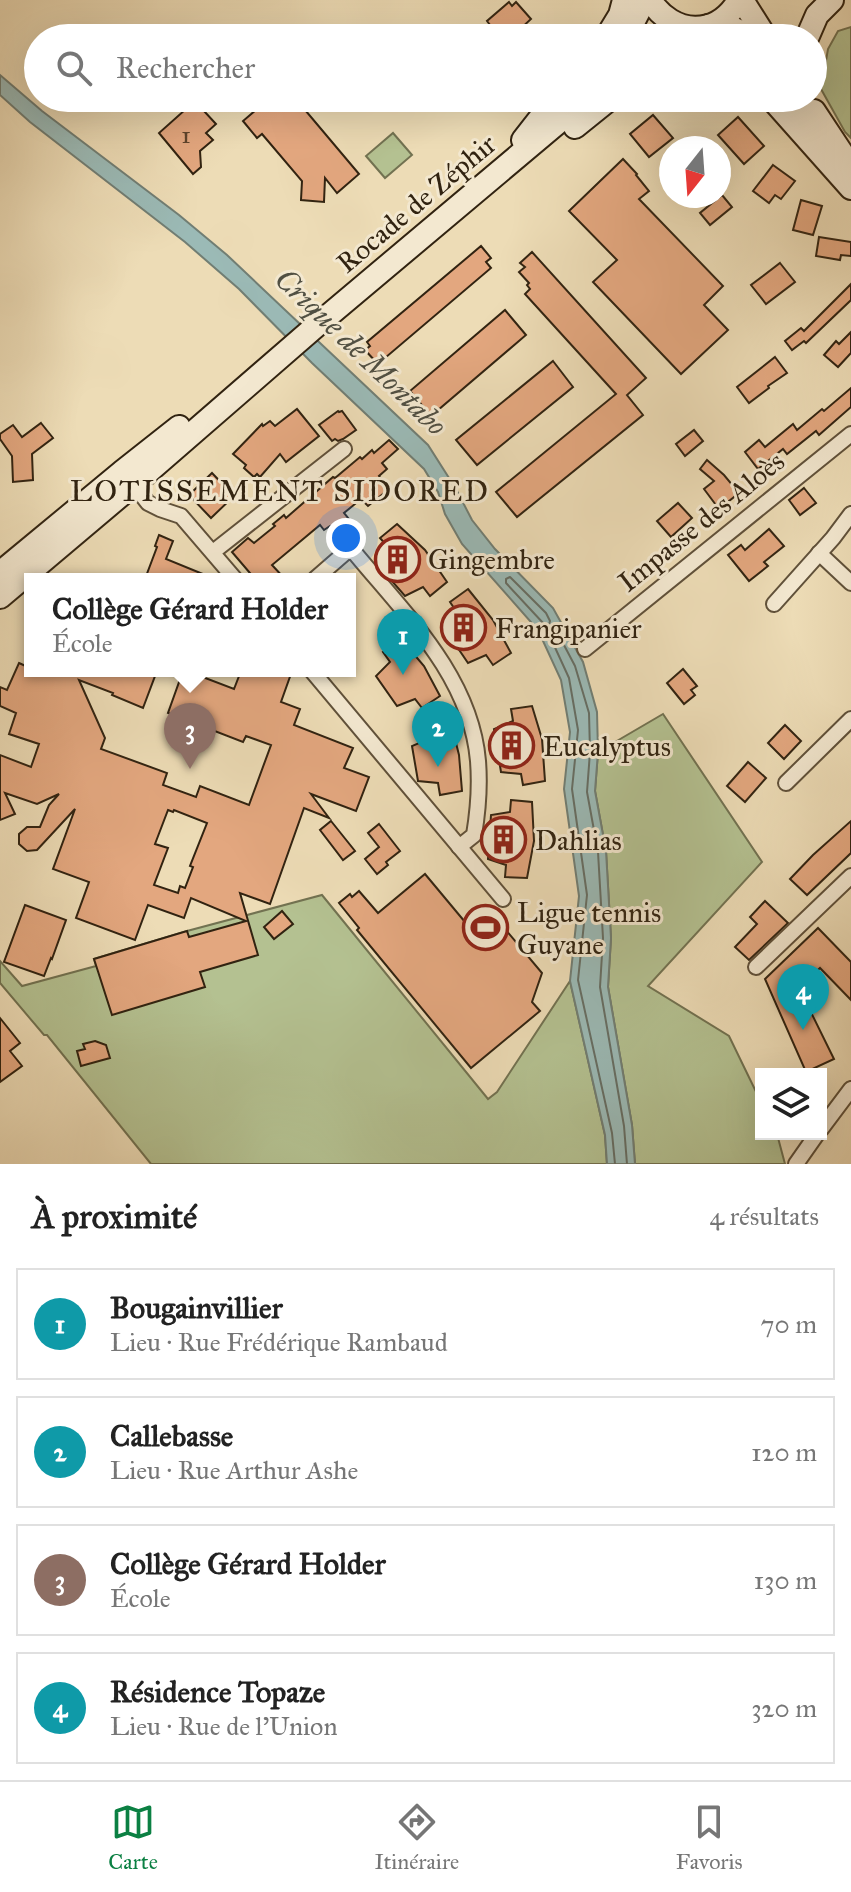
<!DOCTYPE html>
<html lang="fr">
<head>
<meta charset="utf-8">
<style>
  body { margin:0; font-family:"IM FELL Great Primer",serif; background:#f2f2f2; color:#222 }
  .controls { position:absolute; right:24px; bottom:24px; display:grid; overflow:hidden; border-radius:0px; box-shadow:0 8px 32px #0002 }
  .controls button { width:72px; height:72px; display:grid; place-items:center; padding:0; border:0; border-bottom:2px solid #e0e0e0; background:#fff; color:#222; font:40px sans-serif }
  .compass { position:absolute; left:659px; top:136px; width:72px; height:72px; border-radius:50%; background:#fff; box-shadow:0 8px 32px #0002; rotate:197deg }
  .you { position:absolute; left:346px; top:538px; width:28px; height:28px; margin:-20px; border:6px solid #fff; border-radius:50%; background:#1a73e8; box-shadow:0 0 0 12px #1a73e833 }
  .badge { display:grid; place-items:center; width:52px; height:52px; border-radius:50%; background:#0b8043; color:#fff; font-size:26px; font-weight:700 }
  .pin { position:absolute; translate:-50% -66px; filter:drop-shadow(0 2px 4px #0008) }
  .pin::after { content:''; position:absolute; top:42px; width:28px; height:24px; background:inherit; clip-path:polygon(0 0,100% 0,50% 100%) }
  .popup { position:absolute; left:24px; top:573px; width:332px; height:104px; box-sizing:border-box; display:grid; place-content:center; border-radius:0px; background:#fff; filter:drop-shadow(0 2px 6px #0005); font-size:26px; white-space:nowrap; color:#767676 }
  .popup b { font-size:30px; color:#222 }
  .popup::after { content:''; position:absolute; left:50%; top:100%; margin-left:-16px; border:16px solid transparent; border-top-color:#fff }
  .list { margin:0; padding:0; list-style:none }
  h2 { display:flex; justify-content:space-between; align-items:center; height:104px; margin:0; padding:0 32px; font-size:34px }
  h2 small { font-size:26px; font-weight:400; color:#767676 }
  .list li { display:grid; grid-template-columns:52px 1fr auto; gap:24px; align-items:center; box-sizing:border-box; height:112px; margin:0 16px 16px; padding:0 16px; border:2px solid #e0e0e0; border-radius:0px }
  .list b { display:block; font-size:30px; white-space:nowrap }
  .list p { margin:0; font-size:26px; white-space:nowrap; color:#767676 }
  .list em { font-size:26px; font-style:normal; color:#767676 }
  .icon { flex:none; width:44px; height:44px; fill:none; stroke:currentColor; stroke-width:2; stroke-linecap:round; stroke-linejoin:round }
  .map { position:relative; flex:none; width:851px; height:1164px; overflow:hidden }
  .search { position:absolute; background:#fff; box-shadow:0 8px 32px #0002; left:24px; right:24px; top:24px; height:88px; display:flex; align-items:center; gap:20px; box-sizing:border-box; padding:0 28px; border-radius:44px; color:#767676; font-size:30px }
  .sheet { height:616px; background:#fff }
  nav { display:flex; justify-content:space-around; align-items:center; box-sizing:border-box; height:112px; border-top:2px solid #e0e0e0; background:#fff; font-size:22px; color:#767676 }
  nav a { display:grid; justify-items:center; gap:4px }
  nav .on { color:#0b8043 }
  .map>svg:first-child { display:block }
  .green { fill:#b4c191; stroke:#727251; stroke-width:2 }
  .water { fill:#9bbab6; stroke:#717e74; stroke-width:2 }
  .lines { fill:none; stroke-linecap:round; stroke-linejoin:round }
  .shore { stroke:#666e64; stroke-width:2 }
  .building { fill:#e3a77f; stroke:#312311; stroke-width:2; fill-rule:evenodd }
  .street-casing { stroke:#60513a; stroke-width:18 }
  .secondary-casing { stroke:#312311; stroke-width:26 }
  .street { stroke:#f3e8d0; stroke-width:14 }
  .secondary { stroke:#f3e8d0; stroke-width:22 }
  .labels { text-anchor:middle; stroke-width:6; stroke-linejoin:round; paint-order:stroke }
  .number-label { font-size:24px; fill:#5e442c }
  .street-label { font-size:28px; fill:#312311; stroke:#f3e8d0 }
  .poi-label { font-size:28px; fill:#312311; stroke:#f3e8d0; text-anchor:start }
  .water-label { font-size:30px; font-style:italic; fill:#515043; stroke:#f3e8d0 }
  .neighbourhood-label { font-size:30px; letter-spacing:2px; fill:#312311; stroke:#f3e8d0 }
</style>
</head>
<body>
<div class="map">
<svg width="851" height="1164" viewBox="0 0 851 1164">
  <rect width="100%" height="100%" fill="#eddcb6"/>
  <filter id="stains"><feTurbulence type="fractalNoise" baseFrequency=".0025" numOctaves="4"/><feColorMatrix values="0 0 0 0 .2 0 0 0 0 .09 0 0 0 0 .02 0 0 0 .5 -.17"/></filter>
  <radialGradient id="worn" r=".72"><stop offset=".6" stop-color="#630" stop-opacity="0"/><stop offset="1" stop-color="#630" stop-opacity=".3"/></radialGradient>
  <g class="green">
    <polygon points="851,27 851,138 845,132 821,89 828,49 838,31"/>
    <polygon points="393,133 412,155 385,178 366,156"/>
    <polygon points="663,714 762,862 648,986 729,1036 761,1102 761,1134 777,1134 785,1164 635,1164 632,1125 608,987 611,938 606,851 595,791 598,752"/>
    <polygon points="322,895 488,1099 497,1092 570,981 605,1135 607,1164 151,1164 47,1035 44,1035 0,983 0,961 22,986 96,966 94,959 187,931"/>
  </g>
  <polygon class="water" points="0,75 42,111 179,215 227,255 428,445 456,489 472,520 495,549 553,608 583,662 597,712 598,752 595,791 606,851 611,938 608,987 632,1125 635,1164 607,1164 605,1135 570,981 579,896 564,789 570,732 561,680 538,630 462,544 445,514 438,492 424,469 312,363 239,289 185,242 30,122 0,95"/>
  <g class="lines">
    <g class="shore">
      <polygon points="510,577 546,613 550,621 549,625 544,624 506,583 506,579"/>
      <polyline points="615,1164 612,1133 578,980 587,895 572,789 578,730 569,678 547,630 547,627 550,625 554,626 575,666 589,713 590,752 587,792 598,852 603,938 600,987 624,1126 627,1164"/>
    </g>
  </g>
  <g class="building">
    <polygon points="509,2 512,6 516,2 531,19 518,31 524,38 478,38 490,25 487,21"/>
    <polygon points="190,98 192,98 216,124 206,133 213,140 200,151 201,167 193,174 159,133 186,109 182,105"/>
    <polygon points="270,98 295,98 359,174 337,193 325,178 324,202 301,200 302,181 262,134 257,138 243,121"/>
    <polygon points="653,115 673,138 649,157 630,134"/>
    <polygon points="738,117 764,146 744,164 718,135"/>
    <polygon points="623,159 637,174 636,175 649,191 639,199 723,286 704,305 728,330 681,374 593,282 617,260 569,211"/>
    <polygon points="773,165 795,181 781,199 775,195 769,203 753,191"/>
    <polygon points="722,195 732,207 710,225 700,213"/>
    <polygon points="801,200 822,206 813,235 793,230"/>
    <polygon points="819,237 851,242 851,256 841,255 840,260 816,256"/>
    <polygon points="481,246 491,258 486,262 491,268 385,358 383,356 376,362 365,350 370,346 367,342"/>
    <polygon points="532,252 646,378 627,395 643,415 517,517 496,492 616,394 525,294 530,289 527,285 529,283 519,272 525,267 520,263"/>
    <polygon points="780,263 795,282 766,304 751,285"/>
    <polygon points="851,284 851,300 806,343 804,341 792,350 785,341 801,328 804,331"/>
    <polygon points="505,310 526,335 431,416 410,391"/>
    <polygon points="851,332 851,353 838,367 824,355 836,341 839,344"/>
    <polygon points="775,357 787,373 768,386 769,388 749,403 737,387"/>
    <polygon points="553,361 573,387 477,465 456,440"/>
    <polygon points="851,388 851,407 819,435 816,431 787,454 783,449 758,469 745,452 759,440 765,447 793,424 797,430 822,409 824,411"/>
    <polygon points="297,409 319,436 286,462 280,454 260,477 257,474 254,477 244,468 246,465 233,454 262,424 263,426 270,421 275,426"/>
    <polygon points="338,411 339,412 342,411 356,430 343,439 338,441 335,439 332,441 319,425"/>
    <polygon points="41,423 53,438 32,454 33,480 13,482 12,456 0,439 0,434 13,425 22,437"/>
    <polygon points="694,430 703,441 685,456 676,444"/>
    <polygon points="389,440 398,449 382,463 387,469 379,476 389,489 368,506 361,499 344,513 353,524 338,536 330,526 324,530 320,525 272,565 285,579 255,579 232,552 248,538 254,543 275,526 273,524 284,515 286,518 333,477 335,478 360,457 362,459 372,450 374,453"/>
    <polygon points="707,460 724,475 739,493 719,509 704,489 714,481 700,469"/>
    <polygon points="212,473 234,496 211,518 189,495"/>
    <polygon points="804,488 816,503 800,515 789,500"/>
    <polygon points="678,503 692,518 671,537 657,521"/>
    <polygon points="397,524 425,550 447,582 430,596 423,587 405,596 376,563 388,547 380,538"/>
    <polygon points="769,529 784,546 764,562 768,566 749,581 728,555 741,545 745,550"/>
    <polygon points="159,535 173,541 166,559 215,579 145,579 157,547 155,546"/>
    <polygon points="468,589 493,620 511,653 493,665 486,655 468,663 443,626 456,611 450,602"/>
    <polygon points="401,639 424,666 440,696 422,708 415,699 397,706 376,676 390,662 383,652"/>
    <path d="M19,663L30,668V671H153L152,675L155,676L143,708L112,695L113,693L79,680L105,738L101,749L167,773L163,785L196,797L200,786L249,805L271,745L246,736L243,742L168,713L183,671H187L234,689L241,671H292L281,702L300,709L294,725L353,748L344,768L369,777L356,811L311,794L329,818L304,808L270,904L240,893L258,955L200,972L205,987L112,1015L94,959L187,931L189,937L246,921L191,898L184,918L148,905L135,940L76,918L89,882L53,869L75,809L37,850L27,851L19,844V834L27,827H40L49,805L59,794L37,804L5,793L15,814L0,820V755L31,767L39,744L9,734L16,713L0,706V687L7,690ZM168,810L173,812L174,810L207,823L190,866L193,867L185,888L180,886L178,893L154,885L168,848L155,844Z"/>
    <polygon points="683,669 697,686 691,690 695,695 684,704 667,683"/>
    <polygon points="532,706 542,739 545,781 523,785 521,774 501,772 494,729 513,721 511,709"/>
    <polygon points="451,723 459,755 462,791 440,795 438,783 418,781 412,746 431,738 429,726"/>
    <polygon points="785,725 801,741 784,759 768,743"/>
    <polygon points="748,762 766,778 745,802 727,786"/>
    <polygon points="511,800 532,802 534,841 527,878 505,877 506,865 488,859 491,815 510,812"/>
    <polygon points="331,821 355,851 343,860 320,830"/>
    <polygon points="851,821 851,853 807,895 790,879 813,855"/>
    <polygon points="379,824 400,851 386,862 388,865 377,874 365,859 379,847 368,833"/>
    <polygon points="425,874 470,928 490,911 542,973 532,1002 540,1011 471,1068 357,930 359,928 339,903 350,894 352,897 359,891 378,913"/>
    <polygon points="765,901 788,923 749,960 735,947 757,924 750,917"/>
    <polygon points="25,905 66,920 52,959 51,958 44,976 4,962"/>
    <polygon points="282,911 293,924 274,939 264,927"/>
    <polygon points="818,928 851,962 851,1000 820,968 799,988 834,1059 806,1072 765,979"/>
    <polygon points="0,1018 20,1043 10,1051 22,1066 0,1082"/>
    <polygon points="95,1041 106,1045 110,1058 81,1066 77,1051 85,1049 83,1044"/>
  </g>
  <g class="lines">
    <defs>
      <g id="street">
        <polyline points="130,480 148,503 160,509 181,516 235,579"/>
        <polyline points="213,552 344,449"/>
        <polyline points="819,553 851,583"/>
        <path d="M315,579L346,552H354C405,614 471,677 478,761C480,786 478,811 474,835L459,847"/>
        <polyline points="774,604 833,538 851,514"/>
        <polyline points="585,649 851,434"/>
        <polyline points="312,671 503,899"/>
        <polyline points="786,783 851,719"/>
        <polyline points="756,967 851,876"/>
        <polyline points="821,1129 851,1089"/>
        <polyline points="796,1164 817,1134"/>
      </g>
      <g id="secondary">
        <path d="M650,0C673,36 717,38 739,0"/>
        <polyline points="742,0 766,38"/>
        <path d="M709,26C726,24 736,28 750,38"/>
        <polyline points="606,38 620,15 624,0"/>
        <polyline points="625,38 641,7 643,0"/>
        <polyline points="807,38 817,15 832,0"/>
        <polyline points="771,98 851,188"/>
        <polyline points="793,98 816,130"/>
        <polyline points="814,111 851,167"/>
        <polyline points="575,127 611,98"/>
        <polyline points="523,140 541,117 561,98"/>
        <polyline points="0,573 122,472 179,427"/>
        <polyline points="0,597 134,484 316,326 587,98"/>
      </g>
    </defs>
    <use href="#street" class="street-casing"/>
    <use href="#secondary" class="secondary-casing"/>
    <use href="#street" class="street"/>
    <use href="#secondary" class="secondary"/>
  </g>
  <defs>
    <symbol id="building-ring" viewBox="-11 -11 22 22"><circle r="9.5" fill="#f3e8d0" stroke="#8f2418" stroke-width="1.5"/><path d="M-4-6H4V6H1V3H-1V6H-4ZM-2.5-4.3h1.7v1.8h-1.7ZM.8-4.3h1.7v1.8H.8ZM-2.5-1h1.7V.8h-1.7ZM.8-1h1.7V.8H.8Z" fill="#8f2418"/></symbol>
    <symbol id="stadium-ring" viewBox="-11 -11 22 22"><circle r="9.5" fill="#f3e8d0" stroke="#8f2418" stroke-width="1.5"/><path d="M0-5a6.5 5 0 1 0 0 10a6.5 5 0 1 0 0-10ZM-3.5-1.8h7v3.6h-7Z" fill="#8f2418"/></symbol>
  </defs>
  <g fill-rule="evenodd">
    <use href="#building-ring" x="372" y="534" width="51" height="51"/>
    <use href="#building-ring" x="438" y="602" width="51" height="51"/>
    <use href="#building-ring" x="486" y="720" width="51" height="51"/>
    <use href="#building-ring" x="478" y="814" width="51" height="51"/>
    <use href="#stadium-ring" x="460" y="902" width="51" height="51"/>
  </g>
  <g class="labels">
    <g class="number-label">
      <text x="186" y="143">1</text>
    </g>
    <g class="street-label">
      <text transform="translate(416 203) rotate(-40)" y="10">Rocade de Zéphir</text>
      <text transform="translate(701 521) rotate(-39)" y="10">Impasse des Aloès</text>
    </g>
    <g class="poi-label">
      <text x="428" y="569">Gingembre</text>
      <text x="495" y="638">Frangipanier</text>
      <text x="543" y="756">Eucalyptus</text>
      <text x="535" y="850">Dahlias</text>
      <text x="517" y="922">Ligue tennis<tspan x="517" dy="32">Guyane</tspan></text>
    </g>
    <g class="water-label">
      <text transform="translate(361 352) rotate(44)" y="10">Crique de Montabo</text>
    </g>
    <g class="neighbourhood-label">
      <text x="280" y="501">LOTISSEMENT SIDORED</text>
    </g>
  </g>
  <rect width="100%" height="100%" filter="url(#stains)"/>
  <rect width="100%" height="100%" fill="url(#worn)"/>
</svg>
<div class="controls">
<button><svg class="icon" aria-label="layers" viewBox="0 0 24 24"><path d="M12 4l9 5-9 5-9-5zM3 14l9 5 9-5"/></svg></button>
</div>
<svg class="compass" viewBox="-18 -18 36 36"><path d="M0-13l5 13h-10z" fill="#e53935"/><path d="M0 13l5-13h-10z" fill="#767676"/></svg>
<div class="you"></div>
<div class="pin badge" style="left:403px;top:675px;background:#0f9aa8">1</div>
<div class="pin badge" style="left:438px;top:767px;background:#0f9aa8">2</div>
<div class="pin badge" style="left:190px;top:769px;background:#8d6e63">3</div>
<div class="popup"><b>Collège Gérard Holder</b>École</div>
<div class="pin badge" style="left:803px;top:1030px;background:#0f9aa8">4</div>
<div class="search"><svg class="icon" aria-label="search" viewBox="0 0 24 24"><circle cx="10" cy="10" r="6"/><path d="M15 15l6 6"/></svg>Rechercher</div>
</div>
<section class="sheet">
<h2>À proximité<small>4 résultats</small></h2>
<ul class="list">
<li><span class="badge" style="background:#0f9aa8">1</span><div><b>Bougainvillier</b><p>Lieu · Rue Frédérique Rambaud</p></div><em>70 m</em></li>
<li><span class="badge" style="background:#0f9aa8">2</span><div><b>Callebasse</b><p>Lieu · Rue Arthur Ashe</p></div><em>120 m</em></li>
<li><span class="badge" style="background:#8d6e63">3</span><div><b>Collège Gérard Holder</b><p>École</p></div><em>130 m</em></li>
<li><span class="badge" style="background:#0f9aa8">4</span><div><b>Résidence Topaze</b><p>Lieu · Rue de l'Union</p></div><em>320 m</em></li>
</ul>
</section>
<nav>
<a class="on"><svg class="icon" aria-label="map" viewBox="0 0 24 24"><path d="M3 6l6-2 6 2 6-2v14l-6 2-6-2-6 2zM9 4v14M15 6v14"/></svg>Carte</a>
<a><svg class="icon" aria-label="directions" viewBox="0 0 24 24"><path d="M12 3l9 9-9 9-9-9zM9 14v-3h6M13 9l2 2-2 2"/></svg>Itinéraire</a>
<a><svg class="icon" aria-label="saved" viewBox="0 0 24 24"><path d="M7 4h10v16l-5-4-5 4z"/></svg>Favoris</a>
</nav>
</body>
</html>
